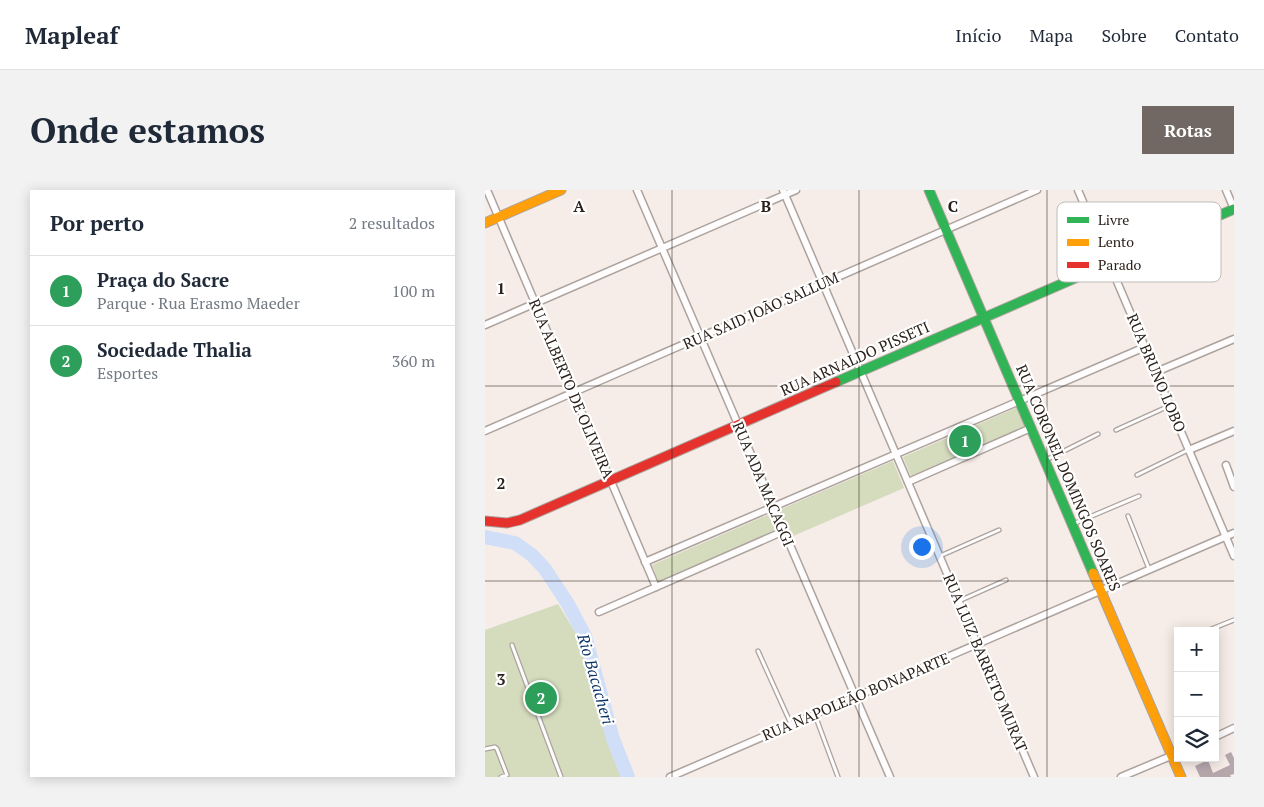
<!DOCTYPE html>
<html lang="pt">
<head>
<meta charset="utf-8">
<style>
  body { margin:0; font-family:"PT Serif",serif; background:#f2f2f3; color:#1f2937 }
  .controls { position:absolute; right:15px; bottom:15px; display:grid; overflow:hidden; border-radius:0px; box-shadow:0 2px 12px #0003 }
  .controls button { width:45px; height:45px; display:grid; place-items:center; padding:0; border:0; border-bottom:1px solid #e0e1e3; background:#fff; color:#1f2937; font:25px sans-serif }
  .you { position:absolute; left:436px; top:356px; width:18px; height:18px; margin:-12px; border:4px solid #fff; border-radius:50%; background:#1a73e8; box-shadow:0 0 0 8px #1a73e833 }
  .badge { display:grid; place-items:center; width:32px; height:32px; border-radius:50%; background:#726863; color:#fff; font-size:16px; font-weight:700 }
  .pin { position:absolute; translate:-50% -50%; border:2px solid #fff; box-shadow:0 1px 5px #0006 }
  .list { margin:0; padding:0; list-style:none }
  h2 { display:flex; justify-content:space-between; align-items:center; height:65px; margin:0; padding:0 20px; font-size:21px }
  h2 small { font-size:16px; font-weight:400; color:#747a83 }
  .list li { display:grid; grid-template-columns:32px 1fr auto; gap:15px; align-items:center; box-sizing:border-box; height:70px; padding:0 20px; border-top:1px solid #e0e1e3 }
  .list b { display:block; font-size:19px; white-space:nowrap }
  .list p { margin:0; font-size:16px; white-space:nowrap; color:#747a83 }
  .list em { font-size:16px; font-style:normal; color:#747a83 }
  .icon { flex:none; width:28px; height:28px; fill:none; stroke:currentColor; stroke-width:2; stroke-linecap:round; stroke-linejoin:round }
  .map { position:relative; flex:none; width:749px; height:587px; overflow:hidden; border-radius:0px }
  header { display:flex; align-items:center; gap:30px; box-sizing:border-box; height:70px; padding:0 25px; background:#fff; border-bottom:1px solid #e0e1e3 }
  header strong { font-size:24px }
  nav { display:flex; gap:28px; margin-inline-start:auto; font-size:18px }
  .intro { display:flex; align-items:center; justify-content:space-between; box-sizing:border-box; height:120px; padding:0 30px }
  h1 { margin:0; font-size:35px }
  .button { padding:12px 22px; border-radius:0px; background:#726863; color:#fff; font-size:18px; font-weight:700 }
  main { display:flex; gap:30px; padding:0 30px }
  aside { flex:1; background:#fff; border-radius:0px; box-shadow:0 2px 12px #0003 }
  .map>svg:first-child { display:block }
  .green { fill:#d5dbbd }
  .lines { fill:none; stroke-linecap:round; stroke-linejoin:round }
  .river { stroke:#d0dff7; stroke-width:14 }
  .building { fill:#b6a7ad }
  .lane-casing { stroke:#aca39e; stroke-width:5.5 }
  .street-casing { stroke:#aca39e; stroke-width:9 }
  .fast-casing { stroke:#aca39e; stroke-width:11 }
  .slow-casing { stroke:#aca39e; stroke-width:11 }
  .jam-casing { stroke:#aca39e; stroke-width:11 }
  .lane { stroke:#fefcfc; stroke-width:3 }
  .street { stroke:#fefcfc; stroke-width:6 }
  .fast { stroke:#30b455; stroke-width:9 }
  .slow { stroke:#ff9f0a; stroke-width:9 }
  .jam { stroke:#e5322d; stroke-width:9 }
  .grid { fill:none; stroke:#2b211b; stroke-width:1; stroke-opacity:0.55 }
  .labels { text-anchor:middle; stroke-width:4.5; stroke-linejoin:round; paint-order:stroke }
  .street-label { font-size:15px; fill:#2b211b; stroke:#fff }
  .water-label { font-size:16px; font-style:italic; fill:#0a3266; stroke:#fff }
  .key { fill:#fff; stroke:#bfbcbb; stroke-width:1 }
  .key-label { font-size:14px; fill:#2b211b }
  .grid-label { font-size:16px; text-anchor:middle; font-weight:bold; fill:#2b211b; stroke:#fff; stroke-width:4.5; stroke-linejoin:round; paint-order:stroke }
</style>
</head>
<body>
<header>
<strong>Mapleaf</strong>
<nav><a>Início</a><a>Mapa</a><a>Sobre</a><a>Contato</a></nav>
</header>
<div class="intro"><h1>Onde estamos</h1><a class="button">Rotas</a></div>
<main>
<aside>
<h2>Por perto<small>2 resultados</small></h2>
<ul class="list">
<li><span class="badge" style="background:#2e9e5b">1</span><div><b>Praça do Sacre</b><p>Parque · Rua Erasmo Maeder</p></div><em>100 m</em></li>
<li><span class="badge" style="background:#2e9e5b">2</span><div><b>Sociedade Thalia</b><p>Esportes</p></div><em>360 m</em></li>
</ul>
</aside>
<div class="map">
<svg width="749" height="587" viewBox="0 0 749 587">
  <rect width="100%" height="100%" fill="#f7ede8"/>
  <g class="green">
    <polygon points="533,217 542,236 426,286 418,267"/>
    <polygon points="408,271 419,298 306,347 294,320"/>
    <polygon points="285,324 292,341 174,392 167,375"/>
    <polygon points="73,414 92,445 109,486 117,529 138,587 0,587 0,440"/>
  </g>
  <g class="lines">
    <polyline class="river" points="0,347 30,353 47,365 60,379 83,414 100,446 128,549 143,587"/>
  </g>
  <polygon class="building" points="746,562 749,568 749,584 745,585 746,587 715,587 710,576 723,570 728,583 745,575 740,565"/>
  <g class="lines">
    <defs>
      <g id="lane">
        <polyline points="631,240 684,216"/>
        <polyline points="561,270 613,244"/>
        <polyline points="652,285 703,260"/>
        <polyline points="643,326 664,379"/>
        <polyline points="588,334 654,306"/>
        <polyline points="455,366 514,340"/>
        <polyline points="474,411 521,390"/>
        <polyline points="724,440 749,430"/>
        <polyline points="27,455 76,587"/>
        <polyline points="273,461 306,534"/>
        <polyline points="330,525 353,587"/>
        <polyline points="0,559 10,557 12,559 22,585 16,587"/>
      </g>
      <g id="street">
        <polyline points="2,0 171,397"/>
        <polyline points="152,0 405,587"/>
        <polyline points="298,0 549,587"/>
        <polyline points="593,0 749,366"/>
        <polyline points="741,0 749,19"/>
        <polyline points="0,135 311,0"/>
        <polyline points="671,182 749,149"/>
        <polyline points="0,241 552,0"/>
        <polyline points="704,260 749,241"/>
        <polyline points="741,275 749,297"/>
        <polyline points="423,292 546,238"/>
        <polyline points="160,372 660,157"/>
        <polyline points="114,422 299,341"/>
        <polyline points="730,547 749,538"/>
        <polyline points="185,587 749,343"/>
        <polyline points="636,587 693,563"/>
      </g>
      <g id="fast">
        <polyline points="444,0 608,383"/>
        <polyline points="351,192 749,19"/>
      </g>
      <g id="slow">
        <polyline points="0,33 76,0"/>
        <polyline points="608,383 696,587"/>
      </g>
      <polyline id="jam" points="0,331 22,333 35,330 351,192"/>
    </defs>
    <use href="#lane" class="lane-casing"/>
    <use href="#street" class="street-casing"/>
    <use href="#fast" class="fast-casing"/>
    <use href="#slow" class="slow-casing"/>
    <use href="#jam" class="jam-casing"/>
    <use href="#lane" class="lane"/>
    <use href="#street" class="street"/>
    <use href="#fast" class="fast"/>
    <use href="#slow" class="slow"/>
    <use href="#jam" class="jam"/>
  </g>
  <path class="grid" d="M187,0V587M374,0V587M562,0V587M0,196H749M0,391H749"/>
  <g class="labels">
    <g class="street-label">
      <text transform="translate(276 121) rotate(-24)" y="5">RUA SAID JOÃO SALLUM</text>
      <text transform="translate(370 169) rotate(-24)" y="5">RUA ARNALDO PISSETI</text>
      <text transform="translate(671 183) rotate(67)" y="5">RUA BRUNO LOBO</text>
      <text transform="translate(86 199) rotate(67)" y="5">RUA ALBERTO DE OLIVEIRA</text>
      <text transform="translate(583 288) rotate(67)" y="5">RUA CORONEL DOMINGOS SOARES</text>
      <text transform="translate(278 294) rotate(67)" y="5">RUA ADA MACAGGI</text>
      <text transform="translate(500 473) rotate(67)" y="5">RUA LUIZ BARRETO MURAT</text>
      <text transform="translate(371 507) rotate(-23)" y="5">RUA NAPOLEÃO BONAPARTE</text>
    </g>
    <g class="water-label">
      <text transform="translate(111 489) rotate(74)" y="6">Rio Bacacheri</text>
    </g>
  </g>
  <rect x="572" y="12" width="164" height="80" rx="8" class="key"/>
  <rect x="582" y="27" width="22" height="6" fill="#30b455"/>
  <rect x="582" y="49" width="22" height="7" fill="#ff9f0a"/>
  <rect x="582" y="72" width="22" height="6" fill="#e5322d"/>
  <g class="key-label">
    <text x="613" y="35">Livre</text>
    <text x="613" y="57">Lento</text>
    <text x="613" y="80">Parado</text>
  </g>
  <g class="grid-label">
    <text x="94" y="22">A</text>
    <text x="281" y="22">B</text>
    <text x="468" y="22">C</text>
    <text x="16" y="104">1</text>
    <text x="16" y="299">2</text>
    <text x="16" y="495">3</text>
  </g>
</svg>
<div class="controls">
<button>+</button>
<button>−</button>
<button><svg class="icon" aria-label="layers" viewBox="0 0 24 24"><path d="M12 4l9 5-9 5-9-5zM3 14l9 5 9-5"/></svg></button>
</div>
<div class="you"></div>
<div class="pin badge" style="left:480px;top:251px;background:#2e9e5b">1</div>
<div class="pin badge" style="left:56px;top:508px;background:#2e9e5b">2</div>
</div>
</main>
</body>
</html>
